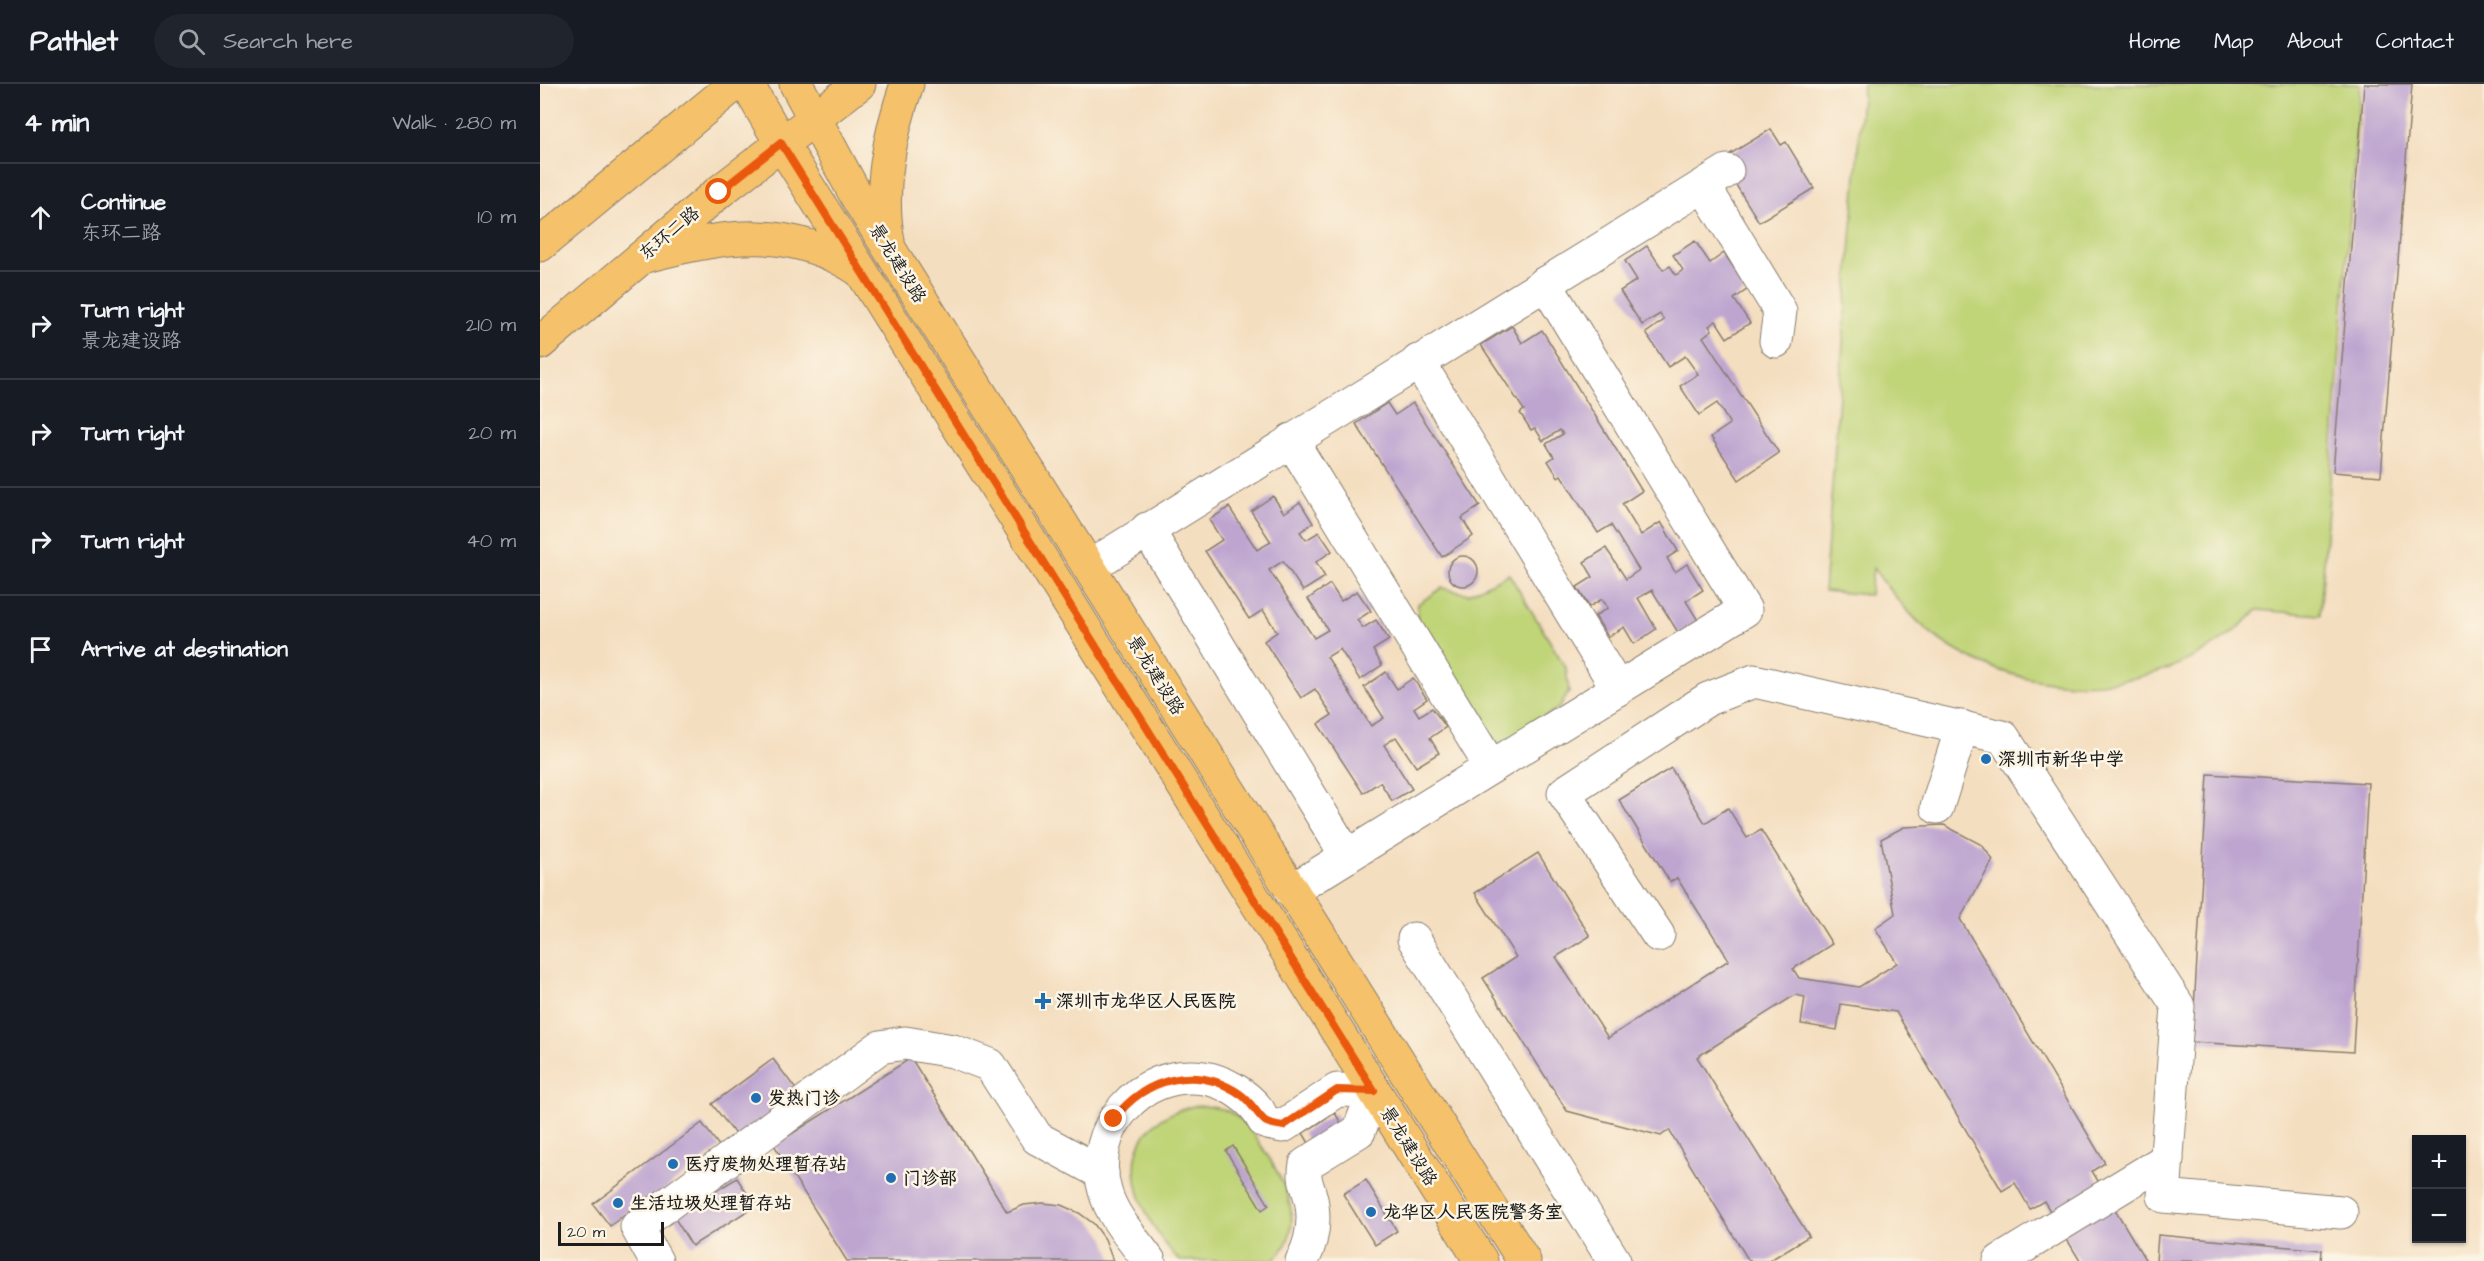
<!DOCTYPE html>
<html lang="en">
<head>
<meta charset="utf-8">
<style>
  body { margin:0; font-family:"Architects Daughter","LXGW WenKai TC",sans-serif; background:#20242c; color:#f1f3f6 }
  .controls { position:absolute; right:18px; bottom:18px; display:grid; overflow:hidden; border-radius:0px; box-shadow:0 2px 4px #0004 }
  .controls button { width:54px; height:54px; display:grid; place-items:center; padding:0; border:0; border-bottom:2px solid #363941; background:#171b24; color:#f1f3f6; font:30px sans-serif }
  .scale { position:absolute; left:18px; bottom:15px; width:106px; box-sizing:border-box; padding-left:6px; border:3px solid #1c1c1c; border-top:0; font-size:16px; line-height:21px; white-space:nowrap; color:#1c1c1c; -webkit-text-stroke:4px #fcf5e5; paint-order:stroke }
  .stop { position:absolute; width:18px; height:18px; margin:-14px; border:4px solid #ea580c; border-radius:50%; background:#fff }
  .stop.end { background:#ea580c; border-color:#fff; box-shadow:0 2px 6px #0008 }
  .list { margin:0; padding:0; list-style:none }
  h2 { display:flex; justify-content:space-between; align-items:center; height:78px; margin:0; padding:0 24px; font-size:26px }
  h2 small { font-size:20px; font-weight:400; color:#9ea1a6 }
  .list li { display:grid; grid-template-columns:39px 1fr auto; gap:18px; align-items:center; box-sizing:border-box; height:108px; padding:0 24px; border-top:2px solid #363941 }
  .list b { display:block; font-size:22px; white-space:nowrap }
  .list p { margin:0; font-size:20px; white-space:nowrap; color:#9ea1a6 }
  .list em { font-size:20px; font-style:normal; color:#9ea1a6 }
  .icon { flex:none; width:33px; height:33px; fill:none; stroke:currentColor; stroke-width:2; stroke-linecap:round; stroke-linejoin:round }
  .map { position:relative; flex:none; width:1944px; height:1177px; overflow:hidden }
  header { display:flex; align-items:center; gap:36px; box-sizing:border-box; height:84px; padding:0 30px; background:#171b24; border-bottom:2px solid #363941 }
  header strong { font-size:28px }
  nav { display:flex; gap:33px; margin-inline-start:auto; font-size:21px }
  .search { width:420px; height:54px; background:#20242c; display:flex; align-items:center; gap:15px; box-sizing:border-box; padding:0 21px; border-radius:33px; color:#9ea1a6; font-size:22px }
  main { display:flex }
  aside { flex:1; background:#171b24 }
  .map>svg:first-child { display:block }
  .green { fill:#c0d478; stroke:#6e784a; stroke-width:1.5 }
  .building { fill:#bea5d0 }
  .lines { fill:none; stroke-linecap:round; stroke-linejoin:round }
  .minor-casing { stroke:#887d6e; stroke-width:35 }
  .major-casing { stroke:#887d6e; stroke-width:35 }
  .minor { stroke:#fff; stroke-width:33 }
  .major { stroke:#f5c16b; stroke-width:33 }
  .route { stroke:#ea580c; stroke-width:8 }
  .poi-dot { fill:#1f6fb2; stroke:#fcf5e5; stroke-width:2 }
  .labels { text-anchor:middle; stroke-width:5; stroke-linejoin:round; paint-order:stroke }
  .street-label { font-size:18px; fill:#1c1c1c; stroke:#fcf5e5 }
  .poi-label { font-size:18px; font-weight:bold; fill:#1c1c1c; stroke:#fcf5e5; text-anchor:start }
</style>
</head>
<body>
<header>
<strong>Pathlet</strong>
<div class="search"><svg class="icon" aria-label="search" viewBox="0 0 24 24"><circle cx="10" cy="10" r="6"/><path d="M15 15l6 6"/></svg>Search here</div>
<nav><a>Home</a><a>Map</a><a>About</a><a>Contact</a></nav>
</header>
<main>
<aside>
<h2>4 min<small>Walk · 280 m</small></h2>
<ul class="list">
<li><svg class="icon" aria-label="ahead" viewBox="0 0 24 24"><path d="M12 20V5M6 11l6-6 6 6"/></svg><div><b>Continue</b><p>东环二路</p></div><em>10 m</em></li>
<li><svg class="icon" aria-label="right" viewBox="0 0 24 24"><path d="M7 20v-9h11M14 6l5 5-5 5"/></svg><div><b>Turn right</b><p>景龙建设路</p></div><em>210 m</em></li>
<li><svg class="icon" aria-label="right" viewBox="0 0 24 24"><path d="M7 20v-9h11M14 6l5 5-5 5"/></svg><div><b>Turn right</b></div><em>20 m</em></li>
<li><svg class="icon" aria-label="right" viewBox="0 0 24 24"><path d="M7 20v-9h11M14 6l5 5-5 5"/></svg><div><b>Turn right</b></div><em>40 m</em></li>
<li><svg class="icon" aria-label="arrive" viewBox="0 0 24 24"><path d="M6 21V4h12l-3 4 3 4H6"/></svg><div><b>Arrive at destination</b></div></li>
</ul>
</aside>
<div class="map">
<svg width="1944" height="1177" viewBox="0 0 1944 1177">
  <rect width="100%" height="100%" fill="#fcf5e5"/>
  <filter id="ink" filterUnits="userSpaceOnUse"><feTurbulence type="fractalNoise" baseFrequency=".0167" numOctaves="2"/><feDisplacementMap in="SourceGraphic" scale="12" xChannelSelector="R" yChannelSelector="G"/><feConvolveMatrix kernelMatrix="1 2 1 2 8 2 1 2 1" color-interpolation-filters="sRGB"/></filter>
  <filter id="wash" filterUnits="userSpaceOnUse"><feTurbulence type="fractalNoise" baseFrequency=".008" numOctaves="4" result="noise"/><feDisplacementMap in="SourceGraphic" scale="24" xChannelSelector="R" yChannelSelector="G"/><feGaussianBlur stdDeviation="1.35" result="paint"/><feColorMatrix in="noise" values="0 0 0 0 0 0 0 0 0 0 0 0 0 0 0 0 0 1.4 0 .05"/><feComposite in="paint" operator="in"/></filter>
  <g filter="url(#wash)">
    <rect width="100%" height="100%" fill="#f4dec0"/>
    <g class="green">
      <path d="M1323,0H1820L1780,531L1717,526C1640,608 1508,623 1412,564C1379,544 1356,515 1333,484L1330,511L1284,507Z"/>
      <polygon points="969,490 1026,584 1029,608 1019,624 955,663 876,549 878,520 902,504 928,510"/>
      <path d="M654,1022C666,1022 679,1023 690,1028C706,1037 716,1054 726,1069C747,1102 768,1145 733,1177H640C592,1128 564,1042 654,1022Z"/>
    </g>
    <g id="blocks">
      <g class="building">
        <polygon points="1824,0 1872,0 1841,392 1793,388"/>
        <polygon points="1231,45 1241,61 1246,58 1274,104 1219,138 1191,93 1185,73"/>
        <polygon points="1155,157 1170,179 1184,169 1208,205 1194,215 1210,239 1187,254 1176,237 1169,242 1172,246 1163,253 1239,369 1199,396 1171,353 1190,340 1177,319 1159,331 1140,302 1158,290 1145,272 1128,283 1106,249 1124,236 1120,230 1102,241 1080,207 1097,196 1085,177 1107,162 1123,186 1130,182 1136,191 1143,186 1133,171"/>
        <polygon points="972,242 982,259 1002,246 1102,407 1082,420 1101,451 1121,438 1138,467 1127,474 1135,488 1147,480 1163,506 1146,517 1159,538 1139,550 1112,506 1098,514 1116,545 1094,560 1084,543 1068,553 1055,532 1068,524 1062,515 1049,523 1037,503 1053,493 1044,478 1066,464 1086,495 1099,486 1071,441 1058,449 1021,391 1018,393 1008,377 1014,373 1006,360 1023,350 1020,346 1003,357 995,344 991,346 980,329 984,326 941,261"/>
        <polygon points="847,319 855,331 873,319 940,422 922,434 933,452 902,473 816,340"/>
        <polygon points="733,412 744,429 760,418 773,439 760,448 766,456 779,448 792,467 776,478 785,493 763,507 743,477 729,486 774,554 788,546 768,515 790,500 801,517 817,507 831,527 817,536 823,544 836,536 849,556 833,566 842,581 820,596 800,565 787,573 831,642 844,634 824,603 846,588 857,605 873,594 887,615 874,624 879,632 892,624 906,643 890,654 899,669 876,683 856,653 844,661 872,705 852,717 840,698 823,709 778,640 792,631 775,605 761,614 724,557 737,548 723,526 709,535 665,467 682,456 669,436 689,423 717,466 731,458 711,427"/>
        <circle cx="923" cy="487" r="15"/>
        <polygon points="1131,684 1165,739 1188,724 1207,754 1221,746 1292,860 1253,885 1259,894 1319,903 1357,879 1335,844 1355,830 1341,755 1364,743 1404,741 1442,761 1453,776 1420,835 1565,1079 1552,1087 1606,1177 1540,1177 1504,1117 1490,1125 1475,1099 1462,1107 1356,928 1301,920 1297,946 1261,940 1265,913 1255,911 1157,973 1269,1152 1229,1177 1209,1177 1129,1046 1121,1052 1027,1027 943,894 976,873 935,809 998,769 1050,852 1016,873 1068,954 1189,876 1137,794 1130,798 1079,716"/>
        <polygon points="1668,690 1828,699 1813,968 1652,958"/>
        <polygon points="371,974 467,1128 484,1121 503,1119 521,1121 539,1129 554,1140 565,1155 573,1177 307,1177 234,1061"/>
        <polygon points="233,975 258,1008 198,1054 172,1020"/>
        <polygon points="795,1029 802,1041 770,1061 763,1049"/>
        <polygon points="162,1039 180,1063 105,1121 102,1117 70,1142 53,1120"/>
        <polygon points="693,1062 729,1121 722,1126 686,1067"/>
        <polygon points="197,1094 215,1122 152,1162 134,1133"/>
        <polygon points="826,1096 857,1147 835,1161 803,1110"/>
        <polygon points="1618,1151 1782,1166 1781,1177 1616,1177"/>
      </g>
    </g>
  </g>
  <g filter="url(#ink)">
    <use href="#blocks" fill-opacity="0" stroke="#887d6e" stroke-width="1.5"/>
    <g class="lines">
      <defs>
        <g id="minor">
          <polyline points="1164,102 1240,227 1236,257"/>
          <polyline points="878,277 1078,605"/>
          <polyline points="751,356 951,683"/>
          <polyline points="607,445 807,772"/>
          <polyline points="549,483 1187,87"/>
          <polyline points="1397,723 1422,643"/>
          <polyline points="751,807 1205,526 1005,199"/>
          <polyline points="1118,851 1024,709 1168,615 1214,597 1463,653 1638,922 1624,1112 1801,1128"/>
          <polyline points="874,855 1074,1177"/>
          <polyline points="116,1177 97,1143 340,963 365,959 413,967 450,981 497,1054 562,1089"/>
          <path d="M609,1177C594,1156 572,1133 565,1107C547,1046 600,984 664,994C684,997 705,1010 718,1026C720,1029 722,1035 725,1038C729,1040 738,1041 743,1042L797,1006L834,1007L819,1047L766,1080C762,1098 770,1104 772,1121C775,1141 771,1160 762,1177"/>
          <polyline points="1460,1177 1627,1075"/>
        </g>
        <g id="major">
          <polyline points="207,0 241,59 941,1177"/>
          <polyline points="256,0 318,115 984,1177"/>
          <path d="M348,157C338,104 350,50 367,0"/>
          <polyline points="0,161 195,0"/>
          <path d="M109,171C187,151 250,140 321,187"/>
          <polyline points="0,259 179,108 319,0"/>
        </g>
      </defs>
      <use href="#minor" class="minor-casing"/>
      <use href="#major" class="major-casing"/>
      <use href="#minor" class="minor"/>
      <use href="#major" class="major"/>
    </g>
  </g>
  <g class="lines" filter="url(#ink)">
    <path class="route" d="M179,108L241,59L834,1007L797,1006L743,1042C738,1041 729,1040 725,1037C718,1032 711,1017 700,1010C656,980 605,994 574,1035"/>
  </g>
  <g class="poi-dot">
    <circle cx="1446" cy="675" r="6"/>
    <path d="M500 908h6v6h6v6h-6v6h-6v-6h-6v-6h6z"/>
    <circle cx="216" cy="1014" r="6"/>
    <circle cx="133" cy="1080" r="6"/>
    <circle cx="351" cy="1094" r="6"/>
    <circle cx="78" cy="1119" r="6"/>
    <circle cx="831" cy="1128" r="6"/>
  </g>
  <g class="labels">
    <g class="street-label">
      <text transform="translate(129 149) rotate(-40)" y="6">东环二路</text>
      <text transform="translate(358 179) rotate(58)" y="6">景龙建设路</text>
      <text transform="translate(616 591) rotate(58)" y="6">景龙建设路</text>
      <text transform="translate(869 1062) rotate(58)" y="6">景龙建设路</text>
    </g>
    <g class="poi-label">
      <text x="1458" y="681">深圳市新华中学</text>
      <text x="516" y="923">深圳市龙华区人民医院</text>
      <text x="228" y="1020">发热门诊</text>
      <text x="145" y="1086">医疗废物处理暂存站</text>
      <text x="363" y="1100">门诊部</text>
      <text x="90" y="1125">生活垃圾处理暂存站</text>
      <text x="843" y="1134">龙华区人民医院警务室</text>
    </g>
  </g>
</svg>
<div class="controls">
<button>+</button>
<button>−</button>
</div>
<div class="scale">20 m</div>
<div class="stop" style="left:179px;top:108px"></div>
<div class="stop end" style="left:574px;top:1035px"></div>
</div>
</main>
</body>
</html>
